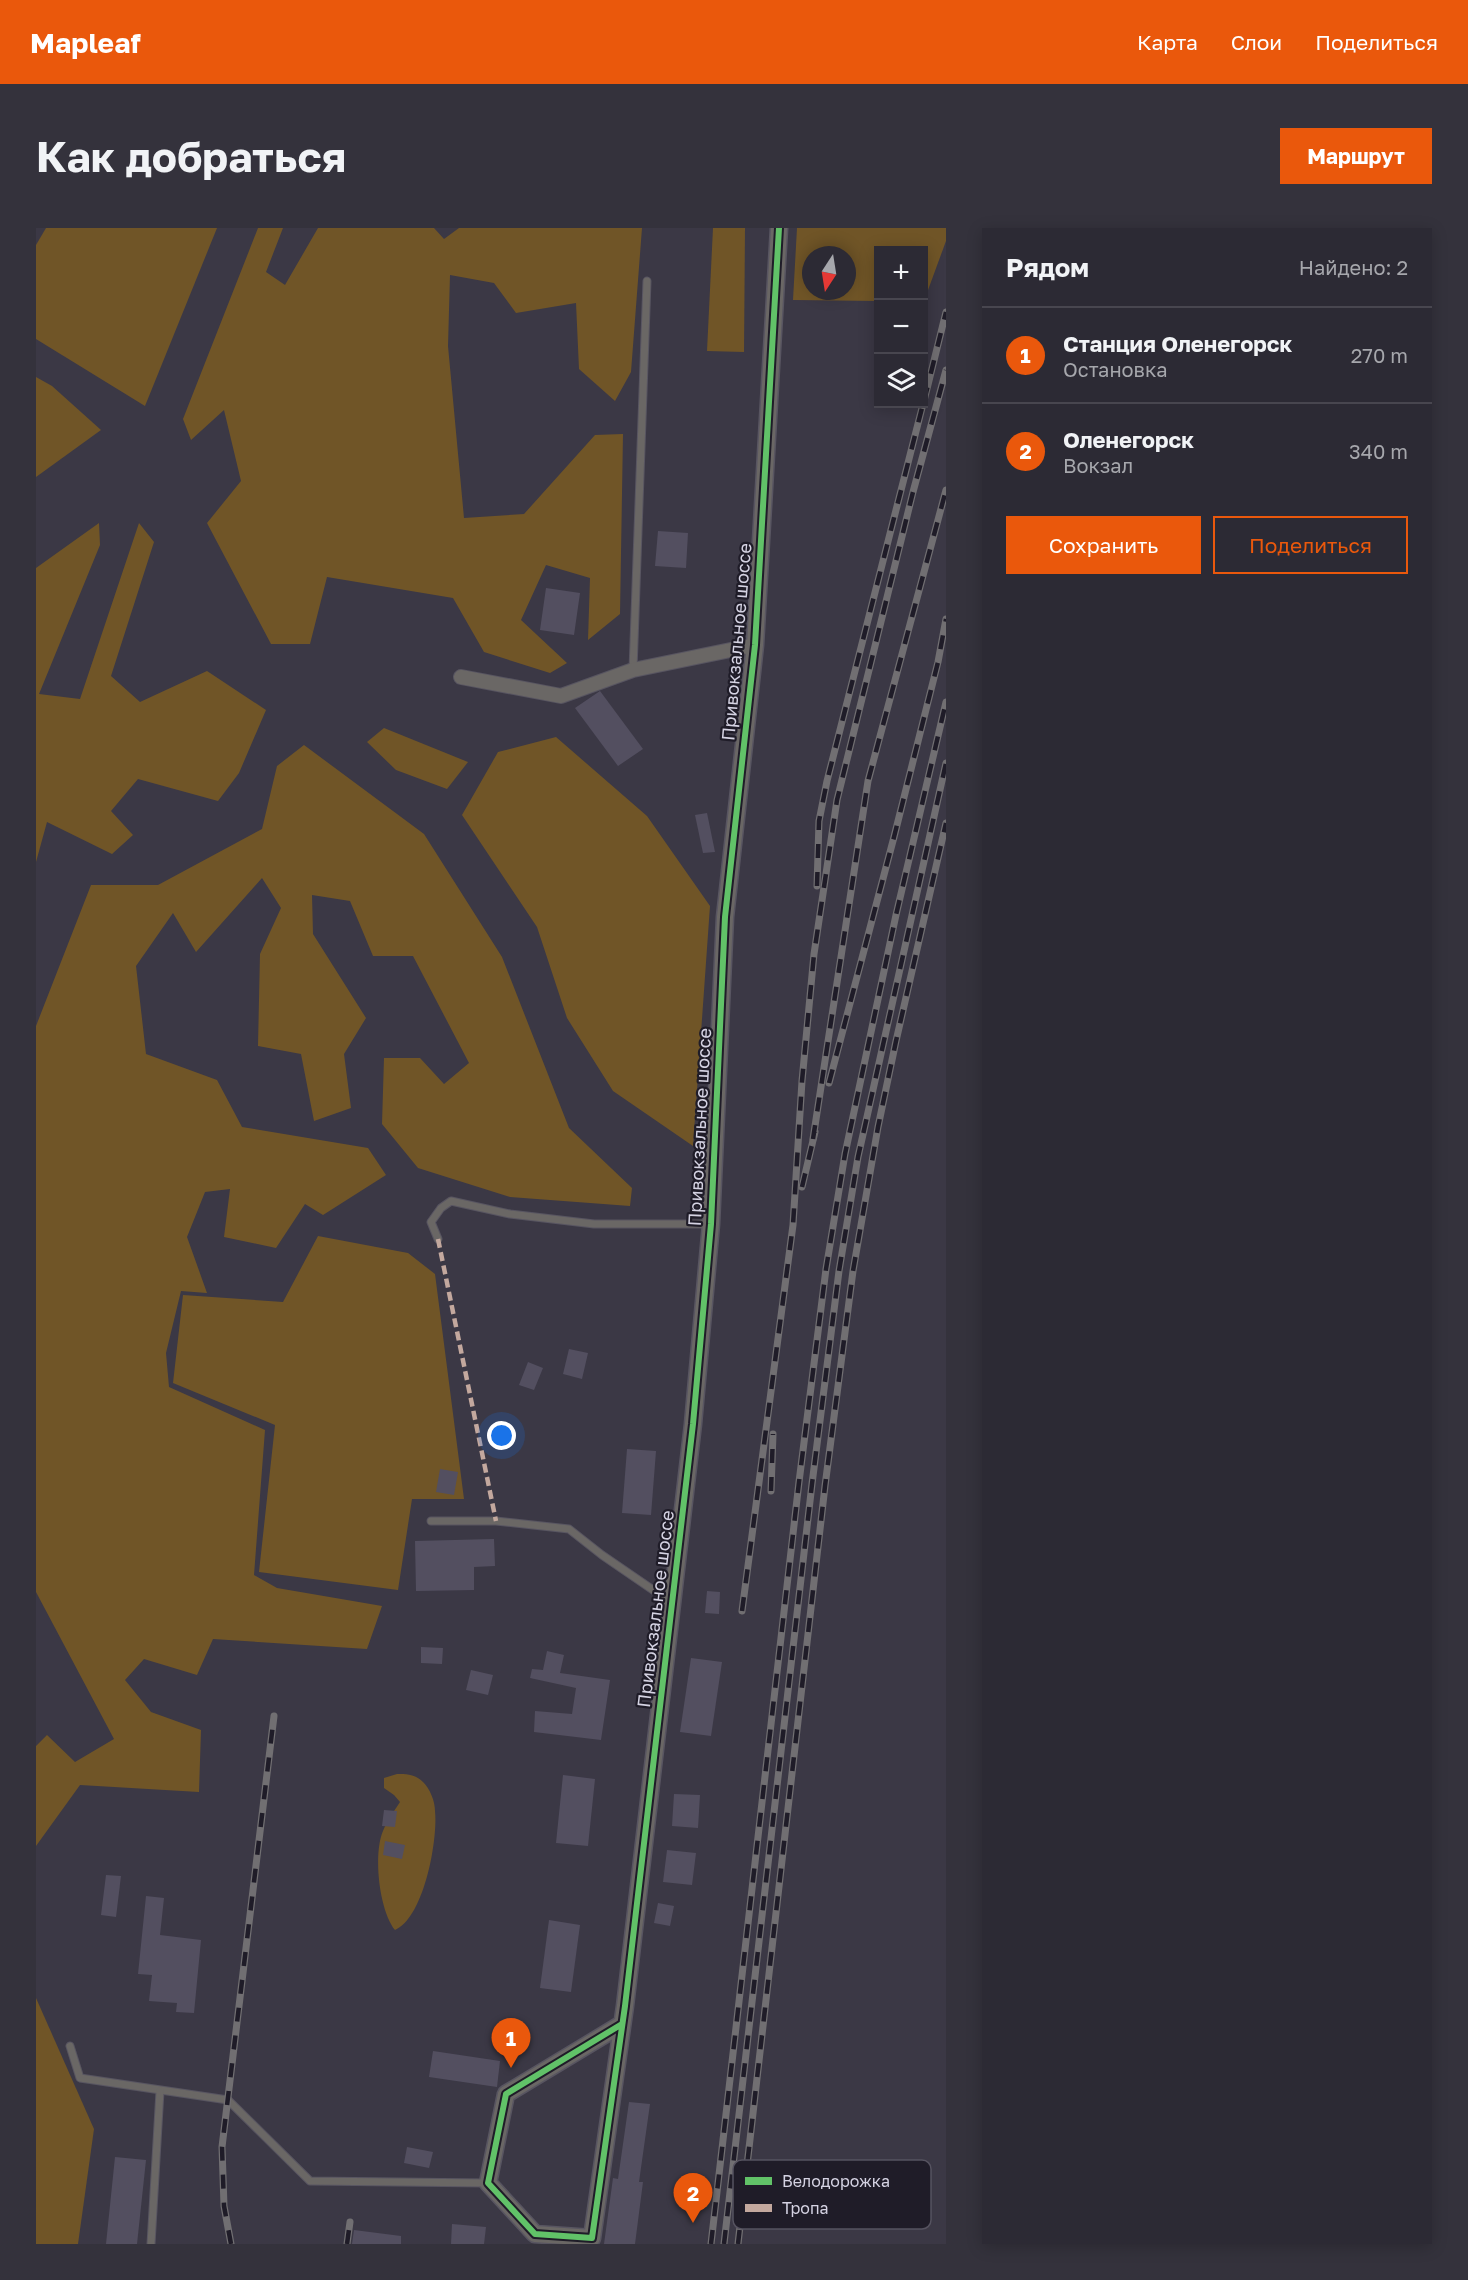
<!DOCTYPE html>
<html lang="ru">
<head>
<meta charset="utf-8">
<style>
  body { margin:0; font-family:"Golos Text",sans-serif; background:#34323c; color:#f1f3f6 }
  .controls { position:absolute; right:18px; top:18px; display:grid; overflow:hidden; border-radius:0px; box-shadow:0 3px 15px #0003 }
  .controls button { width:54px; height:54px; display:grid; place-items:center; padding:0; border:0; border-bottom:2px solid #48464f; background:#2c2a34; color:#f1f3f6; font:30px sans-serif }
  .compass { position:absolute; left:766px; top:18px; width:54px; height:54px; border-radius:50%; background:#2c2a34; box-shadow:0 3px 15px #0003; rotate:192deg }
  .you { position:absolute; left:466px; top:1208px; width:21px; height:21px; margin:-15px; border:4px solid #fff; border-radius:50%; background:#1a73e8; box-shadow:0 0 0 9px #1a73e833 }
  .badge { display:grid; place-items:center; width:39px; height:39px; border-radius:50%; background:#ea580c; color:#fff; font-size:20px; font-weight:700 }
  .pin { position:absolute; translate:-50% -50px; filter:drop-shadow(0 2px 3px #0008) }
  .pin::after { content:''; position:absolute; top:32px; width:21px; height:18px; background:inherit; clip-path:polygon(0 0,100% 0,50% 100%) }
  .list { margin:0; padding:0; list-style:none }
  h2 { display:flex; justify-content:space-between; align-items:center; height:78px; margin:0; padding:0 24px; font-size:26px }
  h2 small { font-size:20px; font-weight:400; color:#a6a7ac }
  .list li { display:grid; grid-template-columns:39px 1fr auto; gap:18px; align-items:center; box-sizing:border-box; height:96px; padding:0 24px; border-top:2px solid #48464f }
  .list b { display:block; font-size:22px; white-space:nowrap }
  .list p { margin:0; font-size:20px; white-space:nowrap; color:#a6a7ac }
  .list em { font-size:20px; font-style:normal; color:#a6a7ac }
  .actions { display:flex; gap:12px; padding:18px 24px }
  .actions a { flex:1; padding:14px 0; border:2px solid #ea580c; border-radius:0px; text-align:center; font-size:21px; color:#ea580c }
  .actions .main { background:#ea580c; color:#fff }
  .icon { flex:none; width:33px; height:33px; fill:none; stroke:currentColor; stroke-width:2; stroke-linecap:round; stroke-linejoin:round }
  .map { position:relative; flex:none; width:910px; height:2016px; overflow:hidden; border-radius:0px }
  header { display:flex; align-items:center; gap:36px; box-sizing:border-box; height:84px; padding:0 30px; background:#ea580c; color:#fff }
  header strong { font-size:28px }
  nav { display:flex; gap:33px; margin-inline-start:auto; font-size:21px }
  .intro { display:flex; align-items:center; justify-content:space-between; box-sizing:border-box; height:144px; padding:0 36px }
  h1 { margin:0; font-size:42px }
  .button { padding:15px 27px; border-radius:0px; background:#ea580c; color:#fff; font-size:21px; font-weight:700 }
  main { display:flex; gap:36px; padding:0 36px }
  aside { flex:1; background:#2c2a34; border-radius:0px; box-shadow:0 3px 15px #0003 }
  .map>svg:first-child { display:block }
  .green { fill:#705527; fill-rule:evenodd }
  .building { fill:#534f60 }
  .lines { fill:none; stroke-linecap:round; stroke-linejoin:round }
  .service-casing { stroke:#585561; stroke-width:9 }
  .minor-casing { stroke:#585561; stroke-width:16 }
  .tertiary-casing { stroke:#585561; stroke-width:19 }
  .service { stroke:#6a6765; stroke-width:7 }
  .minor { stroke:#6a6765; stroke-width:14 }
  .tertiary { stroke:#6a6765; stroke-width:16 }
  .rail-casing { stroke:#716f72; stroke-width:7 }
  .rail { stroke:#1f1c28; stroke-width:4.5; stroke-dasharray:14; stroke-linecap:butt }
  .quiet { stroke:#c3a89e; stroke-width:4.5; stroke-dasharray:9 4.5; stroke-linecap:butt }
  .cycleway-casing { stroke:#1f1c28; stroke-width:10 }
  .cycleway { stroke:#61c268; stroke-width:6 }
  .labels { text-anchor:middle; stroke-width:4.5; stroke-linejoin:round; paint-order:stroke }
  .street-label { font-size:18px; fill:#d5d3e3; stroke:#1f1c28 }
  .key { fill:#1f1c28; stroke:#565360; stroke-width:1.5 }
  .key-label { font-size:16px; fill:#d5d3e3 }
</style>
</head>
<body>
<header>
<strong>Mapleaf</strong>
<nav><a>Карта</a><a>Слои</a><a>Поделиться</a></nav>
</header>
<div class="intro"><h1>Как добраться</h1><a class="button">Маршрут</a></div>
<main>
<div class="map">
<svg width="910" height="2016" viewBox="0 0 910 2016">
  <rect width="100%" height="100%" fill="#3b3845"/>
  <g class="green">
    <polygon points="10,0 181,0 109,178 0,111 0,17"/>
    <polygon points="222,0 247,0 230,44 249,57 282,0 398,0 408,11 423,0 606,0 595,144 579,173 543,141 540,75 480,85 458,55 414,47 412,118 428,290 488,286 559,207 587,206 584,386 552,412 554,350 510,337 485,392 531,435 514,445 448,424 417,370 291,349 274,416 235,416 171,295 205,253 188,182 155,212 147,191"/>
    <polygon points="677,0 709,0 708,124 671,123"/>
    <path d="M761,0H910V13L888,73V22H842V73L757,72ZM775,27H811V63H775Z"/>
    <polygon points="0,149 16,158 65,202 0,249"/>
    <polygon points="63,295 64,317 3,466 44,471 103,295 118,314 75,448 104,474 171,443 230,482 203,545 182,573 102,551 75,583 97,607 76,626 11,594 0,634 0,340"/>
    <polygon points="348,500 432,534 411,561 360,542 331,514"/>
    <polygon points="520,509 611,588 674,678 657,918 577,863 531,790 501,699 426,587 462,524"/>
    <polygon points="268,517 388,606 466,729 533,900 596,960 594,978 474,969 382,940 346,896 348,830 384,830 408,856 433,835 377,728 337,728 314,673 276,667 277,706 330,790 308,826 315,880 278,893 265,826 222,818 224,726 245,680 226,650 160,724 137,685 100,738 110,826 181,852 206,899 332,920 350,947 287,987 269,976 240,1020 188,1009 194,961 169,964 151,1009 171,1065 145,1063 130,1125 133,1159 229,1202 218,1347 241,1360 346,1378 331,1421 177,1411 161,1447 108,1431 89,1452 115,1484 165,1502 163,1564 44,1557 0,1618 0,1518 11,1507 39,1534 78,1511 0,1364 0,798 55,657 122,657 226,601 241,538"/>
    <polygon points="282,1008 372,1025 399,1046 428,1271 376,1271 362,1362 223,1344 239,1197 137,1155 147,1067 247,1074"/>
    <path d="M361,1546C370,1546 379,1546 387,1554C394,1561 399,1573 399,1583C402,1612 388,1690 359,1702C343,1682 337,1626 347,1603C351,1593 358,1583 364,1574L358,1567L348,1560V1550Z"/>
    <polygon points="0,1770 58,1901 42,2016 0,2016"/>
  </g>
  <g class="building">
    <polygon points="622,303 652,305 650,340 619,338"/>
    <polygon points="510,360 544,365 538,407 504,402"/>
    <polygon points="564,463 607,521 582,538 539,480"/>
    <polygon points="671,585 679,624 667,625 659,587"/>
    <polygon points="533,1121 552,1125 546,1151 527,1146"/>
    <polygon points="492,1134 507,1140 498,1162 483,1157"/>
    <polygon points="591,1221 620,1223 615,1287 586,1285"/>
    <polygon points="404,1241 422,1244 418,1267 400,1264"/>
    <polygon points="458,1311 459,1338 438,1339 438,1362 380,1363 379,1313"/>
    <polygon points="671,1363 684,1364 683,1386 669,1385"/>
    <polygon points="385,1419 407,1420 406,1436 385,1435"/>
    <polygon points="511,1423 528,1427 524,1445 574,1452 565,1512 498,1504 499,1483 536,1486 540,1460 494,1450 496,1441 507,1442"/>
    <polygon points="655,1430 686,1434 675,1508 644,1504"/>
    <polygon points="435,1442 457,1447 452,1467 430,1462"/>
    <polygon points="527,1547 559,1551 552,1618 520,1615"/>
    <polygon points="638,1566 664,1567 662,1600 636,1598"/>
    <polygon points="348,1582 361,1583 359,1599 346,1598"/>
    <polygon points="349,1613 369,1617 366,1631 347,1627"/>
    <polygon points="631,1622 660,1625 656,1657 627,1654"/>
    <polygon points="70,1647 85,1648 80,1689 65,1687"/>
    <polygon points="110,1668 128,1670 124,1707 165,1712 158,1785 140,1784 141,1775 113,1773 116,1747 102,1746"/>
    <polygon points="622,1675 638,1678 634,1698 618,1695"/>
    <polygon points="513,1692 544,1697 535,1764 504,1760"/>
    <polygon points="397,1823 464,1833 461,1859 393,1849"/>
    <polygon points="593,1874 614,1876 603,1954 607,1954 599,2016 568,2016 577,1950 582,1951"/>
    <polygon points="371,1919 397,1924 393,1940 368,1935"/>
    <polygon points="79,1929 110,1932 101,2016 70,2016"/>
    <polygon points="416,1996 450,1999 448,2016 415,2016"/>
    <polygon points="318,2002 365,2008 365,2016 316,2016"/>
  </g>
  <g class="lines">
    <defs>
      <g id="service">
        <polyline points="597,442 611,53"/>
        <polyline points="402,1011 395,994 405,980 415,973 474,986 558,996 675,996"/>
        <polyline points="395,1293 460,1293 533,1301 566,1327 636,1375"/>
        <polyline points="34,1818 44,1850 192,1872 274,1953 451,1955"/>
        <polyline points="115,2016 124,1863"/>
      </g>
      <polyline id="minor" points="425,449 525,468 597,442 719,417"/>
      <polyline id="tertiary" points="586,1796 470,1866 452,1955 499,2006 556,2010 589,1778 657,1196 675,996 689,689 719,417 743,0"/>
    </defs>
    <use href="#service" class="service-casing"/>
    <use href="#minor" class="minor-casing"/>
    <use href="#tertiary" class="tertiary-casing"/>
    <use href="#service" class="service"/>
    <use href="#minor" class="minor"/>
    <use href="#tertiary" class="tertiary"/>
    <defs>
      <g id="rail">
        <polyline points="888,173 910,84"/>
        <polyline points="781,658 783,593 791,553 887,176"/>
        <polyline points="793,855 858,609 902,434 910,391"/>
        <polyline points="777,911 832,553 910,262"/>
        <polyline points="766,959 779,904"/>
        <polyline points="735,1263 737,1206"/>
        <polyline points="706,1383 757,997 766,853 778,726 801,572 877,264 910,142"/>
        <polyline points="195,2016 188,1978 186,1919 238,1488"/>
        <polyline points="311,2016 314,1994"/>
        <polyline points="675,2016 763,1254 790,1041 809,926 860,687 910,474"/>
        <polyline points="688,2016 776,1256 803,1043 822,929 910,535"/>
        <polyline points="702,2016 789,1258 817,1043 842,899 860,813 910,595"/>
      </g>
    </defs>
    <use href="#rail" class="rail-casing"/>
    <use href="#rail" class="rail"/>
    <polyline class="quiet" points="402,1011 460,1293"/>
    <defs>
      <polyline id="cycleway" points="586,1796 470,1866 452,1955 499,2006 556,2010 589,1778 657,1196 675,996 689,689 719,417 743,0"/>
    </defs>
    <use href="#cycleway" class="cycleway-casing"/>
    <use href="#cycleway" class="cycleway"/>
  </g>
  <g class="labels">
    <g class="street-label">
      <text transform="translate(701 414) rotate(-85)" y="6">Привокзальное шоссе</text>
      <text transform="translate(664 899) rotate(-87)" y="6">Привокзальное шоссе</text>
      <text transform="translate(620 1381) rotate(-83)" y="6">Привокзальное шоссе</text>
    </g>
  </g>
  <rect x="697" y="1932" width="198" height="69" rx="9" class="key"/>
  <rect x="709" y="1949" width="27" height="8" fill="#61c268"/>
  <rect x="709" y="1976" width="27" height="8" fill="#c3a89e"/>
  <g class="key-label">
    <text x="746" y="1959">Велодорожка</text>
    <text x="746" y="1986">Тропа</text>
  </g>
</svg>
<div class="controls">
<button>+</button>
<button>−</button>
<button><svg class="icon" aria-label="layers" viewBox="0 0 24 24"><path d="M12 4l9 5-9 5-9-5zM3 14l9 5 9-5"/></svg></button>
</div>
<svg class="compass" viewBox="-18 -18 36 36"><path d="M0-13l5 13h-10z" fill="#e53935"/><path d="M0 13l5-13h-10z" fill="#a6a7ac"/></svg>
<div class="you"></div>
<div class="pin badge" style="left:475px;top:1840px">1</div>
<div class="pin badge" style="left:657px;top:1995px">2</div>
</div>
<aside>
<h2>Рядом<small>Найдено: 2</small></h2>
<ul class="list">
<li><span class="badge">1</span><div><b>Станция Оленегорск</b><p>Остановка</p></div><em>270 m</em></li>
<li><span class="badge">2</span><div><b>Оленегорск</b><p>Вокзал</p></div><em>340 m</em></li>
</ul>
<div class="actions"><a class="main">Сохранить</a><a>Поделиться</a></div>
</aside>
</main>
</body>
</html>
